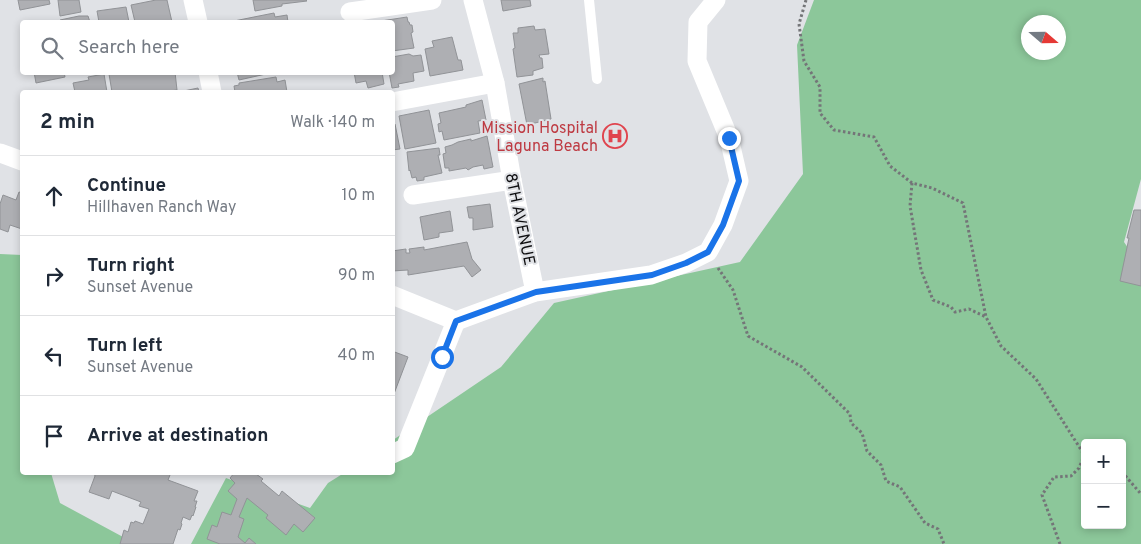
<!DOCTYPE html>
<html lang="en">
<head>
<meta charset="utf-8">
<style>
  body { margin:0; font-family:Overpass,sans-serif; background:#f2f2f3; color:#1f2937 }
  .controls { position:absolute; right:15px; bottom:15px; display:grid; overflow:hidden; border-radius:5px; box-shadow:0 2px 8px #0003 }
  .controls button { width:45px; height:45px; display:grid; place-items:center; padding:0; border:0; border-bottom:1px solid #e0e1e3; background:#fff; color:#1f2937; font:25px sans-serif }
  .compass { position:absolute; left:1021px; top:15px; width:45px; height:45px; border-radius:50%; background:#fff; box-shadow:0 2px 8px #0003; rotate:110deg }
  .stop { position:absolute; width:15px; height:15px; margin:-11px; border:4px solid #1a73e8; border-radius:50%; background:#fff }
  .stop.end { background:#1a73e8; border-color:#fff; box-shadow:0 1px 5px #0008 }
  .list { margin:0; padding:0; list-style:none }
  h2 { display:flex; justify-content:space-between; align-items:center; height:65px; margin:0; padding:0 20px; font-size:21px }
  h2 small { font-size:16px; font-weight:400; color:#747a83 }
  .list li { display:grid; grid-template-columns:32px 1fr auto; gap:15px; align-items:center; box-sizing:border-box; height:80px; padding:0 20px; border-top:1px solid #e0e1e3 }
  .list b { display:block; font-size:19px; white-space:nowrap }
  .list p { margin:0; font-size:16px; white-space:nowrap; color:#747a83 }
  .list em { font-size:16px; font-style:normal; color:#747a83 }
  .icon { flex:none; width:28px; height:28px; fill:none; stroke:currentColor; stroke-width:2; stroke-linecap:round; stroke-linejoin:round }
  .map { position:relative; flex:none; width:1141px; height:544px; overflow:hidden }
  .search { position:absolute; background:#fff; box-shadow:0 2px 8px #0003; left:20px; top:20px; width:375px; height:55px; display:flex; align-items:center; gap:12px; box-sizing:border-box; padding:0 18px; border-radius:5px; color:#747a83; font-size:19px }
  .panel { position:absolute; background:#fff; box-shadow:0 2px 8px #0003; left:20px; top:90px; width:375px; height:385px; border-radius:5px }
  .map>svg:first-child { display:block }
  .green { fill:#8cc79a; fill-rule:evenodd }
  .building { fill:#aeafb3; stroke:#919397 }
  .lines { fill:none; stroke-linecap:round; stroke-linejoin:round }
  .path { stroke:#747578; stroke-width:3; stroke-dasharray:2.5 2.5; stroke-linecap:butt }
  .lane { stroke:#fff; stroke-width:10 }
  .street { stroke:#fff; stroke-width:19 }
  .route { stroke:#1a73e8; stroke-width:6 }
  .labels { text-anchor:middle; stroke-width:4; stroke-linejoin:round; paint-order:stroke }
  .health-label { font-size:16px; fill:#be3a42; stroke:#e0e2e6; text-anchor:end }
  .street-label { font-size:16px; fill:#0e0e10; stroke:#e0e2e6 }
</style>
</head>
<body>
<div class="map">
<svg width="1141" height="544" viewBox="0 0 1141 544">
  <rect width="100%" height="100%" fill="#e0e2e6"/>
  <g class="green">
    <path d="M814,0H1141V179L1124,242L1141,267V544H191L226,478L310,508L328,483L344,473L392,472L393,440L501,367L554,303L740,262L803,174L797,45ZM1028,22H1058V52H1028ZM1085,443H1122V525H1085Z"/>
    <polygon points="0,254 22,255 22,472 51,473 60,503 136,544 0,544"/>
  </g>
  <g class="building">
    <polygon points="18,0 49,0 50,4 20,10"/>
    <polygon points="58,0 79,0 81,12 60,16"/>
    <polygon points="156,0 167,0 172,22 135,22 131,5"/>
    <polygon points="253,0 306,0 307,1 282,4 282,6 255,11"/>
    <polygon points="501,0 530,0 531,6 503,11"/>
    <polygon points="126,7 129,22 99,22 97,11"/>
    <polygon points="274,13 275,17 287,15 288,22 229,22"/>
    <polygon points="79,16 88,16 90,22 61,22 60,20"/>
    <polygon points="407,17 408,22 409,22 410,25 412,25 413,32 411,33 414,48 392,51 392,22 381,22 381,21"/>
    <polygon points="534,26 535,30 545,29 549,54 539,55 540,58 542,58 543,68 533,71 533,75 517,77 513,49 515,48 513,33 518,33 518,28"/>
    <polygon points="452,37 458,60 461,60 463,70 430,76 425,49 434,47 432,41"/>
    <polygon points="409,54 413,56 421,55 424,71 413,73 414,81 398,84 399,87 392,88 389,72 392,72 392,57"/>
    <polygon points="34,72 64,72 65,77 36,83"/>
    <polygon points="116,72 175,72 177,90 162,92 112,92 109,74"/>
    <polygon points="237,72 275,72 239,80"/>
    <polygon points="354,72 382,72 384,84 368,88 366,81 356,83"/>
    <polygon points="104,74 107,92 75,92 73,83 89,80 88,77"/>
    <polygon points="276,77 277,82 285,80 287,92 235,92 234,86 239,85 239,83"/>
    <polygon points="543,78 543,82 545,81 551,119 527,125 519,84"/>
    <polygon points="198,88 199,92 179,92"/>
    <polygon points="482,100 486,120 478,121 480,133 444,140 442,131 439,132 438,124 441,123 439,113 466,107 466,105"/>
    <polygon points="429,110 436,143 405,149 399,116"/>
    <polygon points="392,119 393,124 395,124 400,149 392,150"/>
    <polygon points="487,136 493,167 484,169 483,165 473,167 468,170 466,168 449,171 449,168 445,168 443,154 446,153 445,147 452,145 458,142 471,139 471,141"/>
    <polygon points="439,148 440,155 438,155 442,173 424,177 424,180 417,181 416,177 412,178 410,170 409,171 407,152"/>
    <polygon points="19,192 22,193 22,229 10,225 8,232 0,229 0,204 3,195 16,200"/>
    <polygon points="490,204 493,227 473,230 473,218 469,218 467,207"/>
    <polygon points="1134,210 1141,210 1141,286 1120,281 1129,238 1127,238"/>
    <polygon points="450,211 453,231 439,233 439,237 424,240 420,217"/>
    <polygon points="467,242 472,259 481,270 472,277 464,266 408,275 408,270 392,271 392,251 406,249 406,253 410,253 409,249 424,247 424,250"/>
    <polygon points="392,351 408,357 392,399"/>
    <polygon points="146,472 163,472 170,475 168,480 198,491 194,501 197,501 195,507 196,507 193,516 192,515 190,520 183,517 181,523 182,524 180,530 178,529 173,544 120,544 124,530 128,532 131,522 134,523 135,521 143,524 149,509 139,506 141,502 112,491 109,499 89,492 95,476 94,472"/>
    <polygon points="235,472 257,472 256,474 263,479 261,481 279,496 282,491 315,518 303,532 294,524 286,535 266,518 268,515 247,498 239,517 244,519 238,537 245,543 249,538 256,544 220,544 207,539 212,525 217,527 222,512 231,515 237,499 228,491 235,483 230,478"/>
  </g>
  <g class="lines">
    <g class="path">
      <polyline points="806,0 799,24 804,61 820,87 820,113 834,130 874,137 890,166 912,183 932,188 963,203 986,317 1001,346 1036,379 1085,456"/>
      <polyline points="912,183 910,206 921,270 933,300 951,307 955,312 969,309 986,317"/>
      <polyline points="718,268 733,290 748,336 802,367 850,414 851,423 862,433 867,451 881,465 886,481 900,487 925,523 938,529 944,544"/>
      <polyline points="1122,472 1141,494"/>
      <polyline points="1060,544 1042,495 1054,477 1071,476 1079,468 1084,456"/>
    </g>
    <polyline class="lane" points="589,0 597,79"/>
    <g class="street">
      <polyline points="193,0 198,22"/>
      <polyline points="473,0 495,83 512,180 535,292"/>
      <polyline points="350,12 432,0"/>
      <polyline points="208,72 212,92"/>
      <polyline points="392,102 495,83"/>
      <polyline points="0,153 22,161"/>
      <polyline points="413,195 512,180"/>
      <polyline points="392,295 456,321 535,292 651,275 686,263 708,252 723,225 739,181 729,138 697,61 698,22 716,0"/>
      <polyline points="392,454 405,448 456,321"/>
    </g>
  </g>
  <g class="lines">
    <polyline class="route" points="442,357 456,321 536,292 652,275 686,263 708,252 723,225 739,181 729,138"/>
  </g>
  <defs>
    <symbol id="hospital-ring" viewBox="-11 -11 22 22"><circle r="9.5" fill="#e0e2e6" stroke="#e0444e" stroke-width="1.5"/><path d="M-5-5h3v3.5h4V-5h3V5h-3V1.5h-4V5h-3Z" fill="#e0444e"/></symbol>
  </defs>
  <g fill-rule="evenodd">
    <use href="#hospital-ring" x="601" y="122" width="28" height="28"/>
  </g>
  <g class="labels">
    <g class="health-label">
      <text x="598" y="133">Mission Hospital<tspan x="598" dy="18">Laguna Beach</tspan></text>
    </g>
    <g class="street-label">
      <text transform="translate(521 219) rotate(78)" y="6">8TH AVENUE</text>
    </g>
  </g>
</svg>
<div class="controls">
<button>+</button>
<button>−</button>
</div>
<svg class="compass" viewBox="-18 -18 36 36"><path d="M0-13l5 13h-10z" fill="#e53935"/><path d="M0 13l5-13h-10z" fill="#747a83"/></svg>
<div class="stop" style="left:442px;top:357px"></div>
<div class="stop end" style="left:729px;top:138px"></div>
<div class="search"><svg class="icon" aria-label="search" viewBox="0 0 24 24"><circle cx="10" cy="10" r="6"/><path d="M15 15l6 6"/></svg>Search here</div>
<section class="panel">
<h2>2 min<small>Walk · 140 m</small></h2>
<ul class="list">
<li><svg class="icon" aria-label="ahead" viewBox="0 0 24 24"><path d="M12 20V5M6 11l6-6 6 6"/></svg><div><b>Continue</b><p>Hillhaven Ranch Way</p></div><em>10 m</em></li>
<li><svg class="icon" aria-label="right" viewBox="0 0 24 24"><path d="M7 20v-9h11M14 6l5 5-5 5"/></svg><div><b>Turn right</b><p>Sunset Avenue</p></div><em>90 m</em></li>
<li><svg class="icon" aria-label="left" viewBox="0 0 24 24"><path d="M17 20v-9H6M10 6l-5 5 5 5"/></svg><div><b>Turn left</b><p>Sunset Avenue</p></div><em>40 m</em></li>
<li><svg class="icon" aria-label="arrive" viewBox="0 0 24 24"><path d="M6 21V4h12l-3 4 3 4H6"/></svg><div><b>Arrive at destination</b></div></li>
</ul>
</section>
</div>
</body>
</html>
